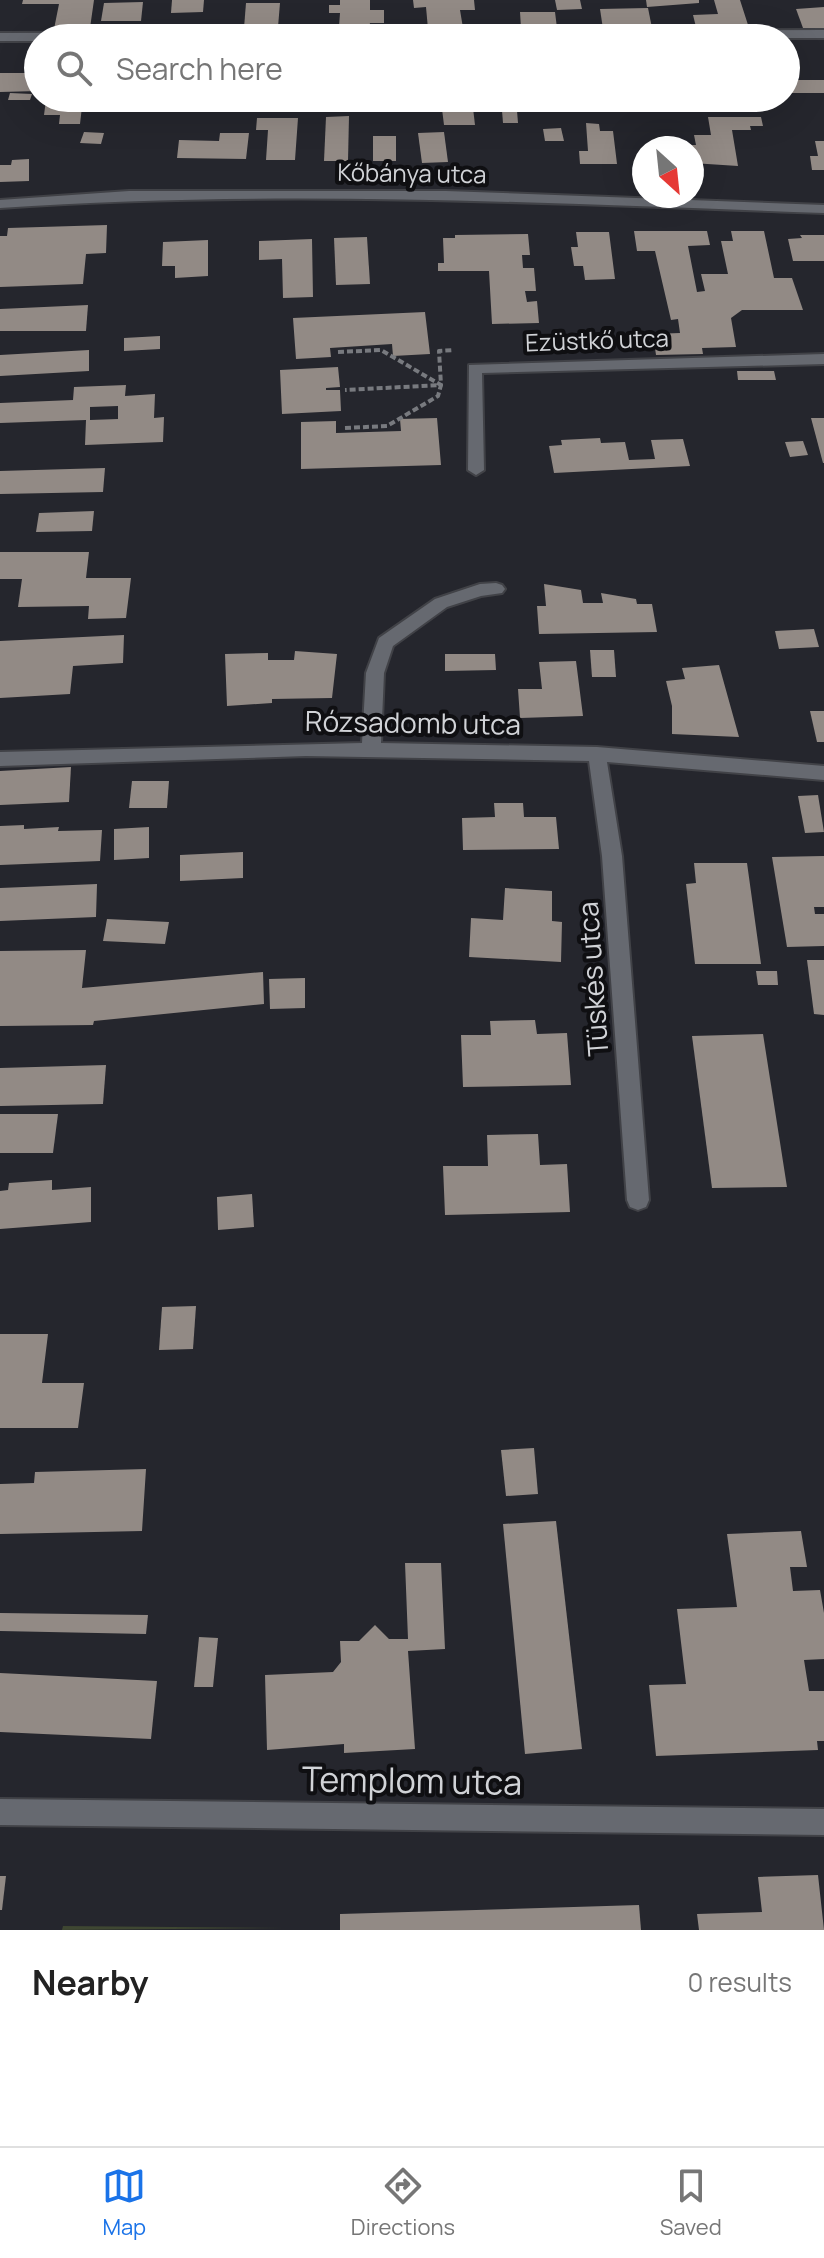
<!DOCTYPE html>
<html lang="en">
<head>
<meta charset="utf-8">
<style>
  body { margin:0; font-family:Manrope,sans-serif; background:#f2f2f2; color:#222 }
  .compass { position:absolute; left:632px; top:136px; width:72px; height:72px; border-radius:50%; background:#fff; box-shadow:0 8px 32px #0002; rotate:153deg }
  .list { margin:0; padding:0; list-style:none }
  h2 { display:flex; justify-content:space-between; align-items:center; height:104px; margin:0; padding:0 32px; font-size:34px }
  h2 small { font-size:26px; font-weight:400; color:#767676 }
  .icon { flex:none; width:44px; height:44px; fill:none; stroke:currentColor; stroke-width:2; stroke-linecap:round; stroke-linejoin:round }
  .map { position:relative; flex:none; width:824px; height:1930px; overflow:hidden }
  .search { position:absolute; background:#fff; box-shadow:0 8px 32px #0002; left:24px; right:24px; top:24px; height:88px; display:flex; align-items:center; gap:20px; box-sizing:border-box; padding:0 28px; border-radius:44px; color:#767676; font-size:30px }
  .sheet { height:216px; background:#fff }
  nav { display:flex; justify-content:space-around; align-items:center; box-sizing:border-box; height:112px; border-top:2px solid #e0e0e0; background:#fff; font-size:22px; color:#767676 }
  nav a { display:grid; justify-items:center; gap:4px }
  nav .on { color:#1a73e8 }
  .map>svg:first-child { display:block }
  .green { fill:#3f4732 }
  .building { fill:#928a85; fill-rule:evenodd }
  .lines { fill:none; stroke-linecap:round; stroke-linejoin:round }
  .minor-casing { stroke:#414247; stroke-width:4 }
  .path { stroke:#787a7f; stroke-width:4; stroke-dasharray:6 3; stroke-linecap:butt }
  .minor { fill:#666970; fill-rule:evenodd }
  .labels { text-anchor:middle; stroke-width:8; stroke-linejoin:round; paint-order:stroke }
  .far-street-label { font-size:24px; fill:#d1d3d7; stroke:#0f0f12 }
  .street-label { font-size:28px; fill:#d1d3d7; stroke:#0f0f12 }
  .near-street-label { font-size:34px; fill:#d1d3d7; stroke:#0f0f12 }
</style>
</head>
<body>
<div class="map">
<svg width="824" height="1930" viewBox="0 0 824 1930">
  <rect width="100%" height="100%" fill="#25262d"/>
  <polygon class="green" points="63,1926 286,1928 62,1930"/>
  <g class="building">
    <polygon points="23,0 94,0 90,28 54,29 59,4 22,4"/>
    <polygon points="172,0 204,0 203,12 171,13"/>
    <polygon points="340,0 370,0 370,10 384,10 384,23 370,23 369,27 339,27 340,13 329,13 329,5 340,5"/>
    <polygon points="413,0 474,0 475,10 460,10 463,28 428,29 426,7 414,8"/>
    <polygon points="555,0 580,0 582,9 557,10"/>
    <polygon points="646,0 699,0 699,3 647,7"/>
    <polygon points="714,0 740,0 749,28 697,31 693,15 718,14"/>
    <polygon points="143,2 141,21 101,21 104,3"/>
    <polygon points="246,3 280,3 278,27 244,28"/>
    <polygon points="824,7 824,28 803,28 796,9"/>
    <polygon points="648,8 652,28 603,29 600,9"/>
    <polygon points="520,12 555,12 557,28 521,28"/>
    <polygon points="786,66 795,66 797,80 824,80 824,93 786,93"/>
    <polygon points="0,73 38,73 38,91 0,92"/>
    <polygon points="10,93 32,94 30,100 8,100"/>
    <polygon points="62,98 83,98 80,124 59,124 60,115 44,115 46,100"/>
    <polygon points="501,98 516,98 518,123 503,123"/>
    <polygon points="473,108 475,125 444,125 442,109"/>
    <polygon points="349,116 348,161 324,161 326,117"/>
    <polygon points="708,117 761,117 763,126 750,126 751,130 732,130 738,166 692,163 692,148 657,148 657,145 696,145 694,135 711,135"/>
    <polygon points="257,118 298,118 295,160 266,160 268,130 256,130"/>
    <polygon points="586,123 599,124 600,131 613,131 617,164 580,164 579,151 588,151"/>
    <polygon points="561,128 564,141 545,141 543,129"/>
    <polygon points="84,132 104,133 101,144 80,143"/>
    <polygon points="444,132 448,162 422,163 418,133"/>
    <polygon points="220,133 249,133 246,159 177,158 179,140 219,141"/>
    <rect x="373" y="136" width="23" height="25"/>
    <polygon points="815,141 824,141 824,170 812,170 810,156 818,156"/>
    <polygon points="29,159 29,181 0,182 0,165 11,165 12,160"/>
    <polygon points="107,225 106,253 86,254 83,284 0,287 0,236 7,236 8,228"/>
    <polygon points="634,231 707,231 710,245 688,246 697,292 705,291 701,274 728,274 721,241 733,241 731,231 764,231 774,278 792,278 803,310 742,310 731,318 736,347 702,348 703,354 656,355 653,334 680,333 678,319 671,320 655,251 637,251"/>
    <polygon points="576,232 609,232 615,279 585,280 583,266 574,266 571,247 578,247"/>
    <polygon points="528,234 530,255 522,255 523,268 534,268 536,291 525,291 527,302 537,301 539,323 492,324 489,271 438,271 438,263 444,263 443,238 455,238 455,235"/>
    <polygon points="800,235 824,235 824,261 793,261 788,239 802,238"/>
    <polygon points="367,237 370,284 336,285 334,238"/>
    <polygon points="312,239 313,297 283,298 282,259 259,260 259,241"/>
    <polygon points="208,240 208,276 175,278 175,266 162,266 163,242"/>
    <polygon points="88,305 86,331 0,331 0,309"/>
    <polygon points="425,312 430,354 393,356 392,344 330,348 331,357 296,359 293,318"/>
    <polygon points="160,336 160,349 124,351 124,338"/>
    <polygon points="89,350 89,371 0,376 0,355"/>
    <polygon points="338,367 340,387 326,388 326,390 340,390 341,411 282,414 280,370"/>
    <polygon points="737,371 774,371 776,380 738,380"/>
    <path d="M126,385L125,396L155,394L154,418L164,417L163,442L85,445L86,420L0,423V403L73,400L74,387ZM118,406V419L90,420V407Z"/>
    <polygon points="437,418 441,465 301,469 301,422 336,421 336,433 401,431 400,419"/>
    <polygon points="811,418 824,418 824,463 823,463"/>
    <polygon points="600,438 601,443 625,442 629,460 655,459 651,440 683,439 690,466 554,473 549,446 562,445 561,440"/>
    <polygon points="803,441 808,455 790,457 785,442"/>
    <polygon points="105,468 103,492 0,494 0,471"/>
    <polygon points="94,511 92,531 36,532 39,513"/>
    <polygon points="0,552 89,552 86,578 131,578 126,618 88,619 89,606 18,607 22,579 0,579"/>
    <polygon points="544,584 581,590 583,603 603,603 601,593 636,599 637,604 652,604 657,632 539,634 537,606 546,606"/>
    <polygon points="814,629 819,647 779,649 775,631"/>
    <polygon points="124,635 123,663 73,666 70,694 0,698 0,641"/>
    <polygon points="590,650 614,650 616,677 592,677"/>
    <polygon points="295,651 337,654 332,698 272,699 272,703 227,706 225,654 268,653 268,660 294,660"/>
    <polygon points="445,654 495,654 496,670 445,671"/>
    <polygon points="576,661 583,716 520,718 518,689 542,689 539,662"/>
    <polygon points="719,665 739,737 672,734 672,706 666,681 685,679 682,668"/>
    <polygon points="810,711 824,711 824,742 817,742"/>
    <polygon points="71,767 69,802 0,805 0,771"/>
    <polygon points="132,781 169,781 167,808 129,808"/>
    <polygon points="818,795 824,832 805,833 798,796"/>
    <polygon points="494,803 523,803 524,817 556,817 559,849 463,850 462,818 495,817"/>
    <polygon points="24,825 24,829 59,827 58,831 102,830 100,861 0,865 0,826"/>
    <polygon points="149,827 149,858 114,860 114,829"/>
    <polygon points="243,852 243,878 180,881 180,855"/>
    <polygon points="824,856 824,907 814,907 815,914 824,914 824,946 787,947 772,857"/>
    <polygon points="694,863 747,863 761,964 695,964 686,884 696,883"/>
    <polygon points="97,884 96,917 0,921 0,888"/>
    <polygon points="505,888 552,891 552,921 562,922 561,962 469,957 471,918 503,920"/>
    <polygon points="107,919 169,922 165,944 103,941"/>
    <polygon points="86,950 82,988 263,972 264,1004 94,1021 93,1025 0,1026 0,951"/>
    <polygon points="807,960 824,960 824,1015 814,1014"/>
    <polygon points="756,971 777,971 778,985 758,985"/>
    <polygon points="305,978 305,1008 270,1009 269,979"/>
    <polygon points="535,1020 537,1034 567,1033 571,1085 463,1087 461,1035 491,1035 490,1021"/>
    <polygon points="763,1034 787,1187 712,1188 692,1036"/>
    <polygon points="106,1065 103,1104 0,1106 0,1068"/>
    <polygon points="0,1114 58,1114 53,1153 0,1153"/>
    <polygon points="538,1134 540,1165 567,1164 570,1212 445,1215 443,1166 488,1166 487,1135"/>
    <polygon points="52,1180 52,1190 91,1187 91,1222 0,1229 0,1191 8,1190 9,1183"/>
    <polygon points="252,1194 254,1227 218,1230 217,1197"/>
    <polygon points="196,1306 193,1349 159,1350 162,1307"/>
    <polygon points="0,1334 48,1334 42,1383 84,1383 78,1428 0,1428"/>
    <polygon points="534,1448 538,1494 506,1496 501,1450"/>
    <polygon points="146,1469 142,1531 0,1534 0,1484 34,1483 35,1472"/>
    <polygon points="556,1521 582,1749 525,1754 503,1524"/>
    <polygon points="801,1531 807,1567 790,1567 793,1591 820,1590 824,1613 824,1659 804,1660 809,1691 824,1691 824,1741 817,1741 818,1750 656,1756 649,1685 686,1684 677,1609 737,1607 727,1534"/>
    <polygon points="405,1563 441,1563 445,1649 408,1651 415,1749 344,1753 344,1744 267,1750 265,1675 333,1672 341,1662 340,1641 359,1641 375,1625 389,1639 408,1639"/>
    <polygon points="0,1613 148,1615 146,1634 0,1631"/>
    <polygon points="199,1637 218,1638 213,1687 194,1687"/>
    <polygon points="0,1673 157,1681 151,1739 0,1732"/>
    <polygon points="818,1875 824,1930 699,1930 697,1914 762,1912 758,1877"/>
    <polygon points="0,1876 6,1876 2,1910 0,1910"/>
    <polygon points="639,1905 641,1930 340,1930 340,1914"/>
  </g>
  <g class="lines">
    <defs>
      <g id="minor">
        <polygon points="824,30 824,38 38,38 38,41 0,41 0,33"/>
        <path d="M129,191H446L824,205V213C549,203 274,189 0,208V200Z"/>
        <polygon points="824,354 824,364 482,373 484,470 476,475 468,470 469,365"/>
        <polygon points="496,583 502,585 505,589 502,593 481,596 447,607 393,646 384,673 381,743 597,747 824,766 824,780 607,762 622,856 649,1200 646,1207 638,1210 630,1207 627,1200 602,856 589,761 306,756 0,766 0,752 362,743 366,673 379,638 435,599 480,584"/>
        <polygon points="0,1799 824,1809 824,1835 0,1825"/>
      </g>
    </defs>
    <use href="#minor" class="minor-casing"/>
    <g class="path">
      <polyline points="338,352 381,350 441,385 345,390"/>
      <polyline points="345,428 387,426 438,396 441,385 439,351 454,350"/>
    </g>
    <use href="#minor" class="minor"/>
  </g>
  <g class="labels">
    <g class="far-street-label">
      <text transform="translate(412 174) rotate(1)" y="8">Kőbánya utca</text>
      <text transform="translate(597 341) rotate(-2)" y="8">Ezüstkő utca</text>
    </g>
    <g class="street-label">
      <text transform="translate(413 723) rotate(1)" y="10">Rózsadomb utca</text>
      <text transform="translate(593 979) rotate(-94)" y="10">Tüskés utca</text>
    </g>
    <g class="near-street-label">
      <text transform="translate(412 1781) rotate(1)" y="12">Templom utca</text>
    </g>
  </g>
</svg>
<svg class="compass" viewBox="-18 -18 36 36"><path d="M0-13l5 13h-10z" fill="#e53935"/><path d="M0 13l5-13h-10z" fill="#767676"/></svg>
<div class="search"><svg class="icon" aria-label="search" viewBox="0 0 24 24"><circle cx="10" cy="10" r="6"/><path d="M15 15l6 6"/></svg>Search here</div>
</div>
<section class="sheet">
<h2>Nearby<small>0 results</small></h2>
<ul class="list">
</ul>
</section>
<nav>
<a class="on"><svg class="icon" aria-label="map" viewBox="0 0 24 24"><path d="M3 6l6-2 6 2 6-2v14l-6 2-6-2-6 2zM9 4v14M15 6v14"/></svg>Map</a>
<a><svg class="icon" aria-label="directions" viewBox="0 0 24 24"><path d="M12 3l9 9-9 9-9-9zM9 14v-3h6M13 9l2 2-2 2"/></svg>Directions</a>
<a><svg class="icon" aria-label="saved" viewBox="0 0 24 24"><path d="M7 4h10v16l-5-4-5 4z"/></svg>Saved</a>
</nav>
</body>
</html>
